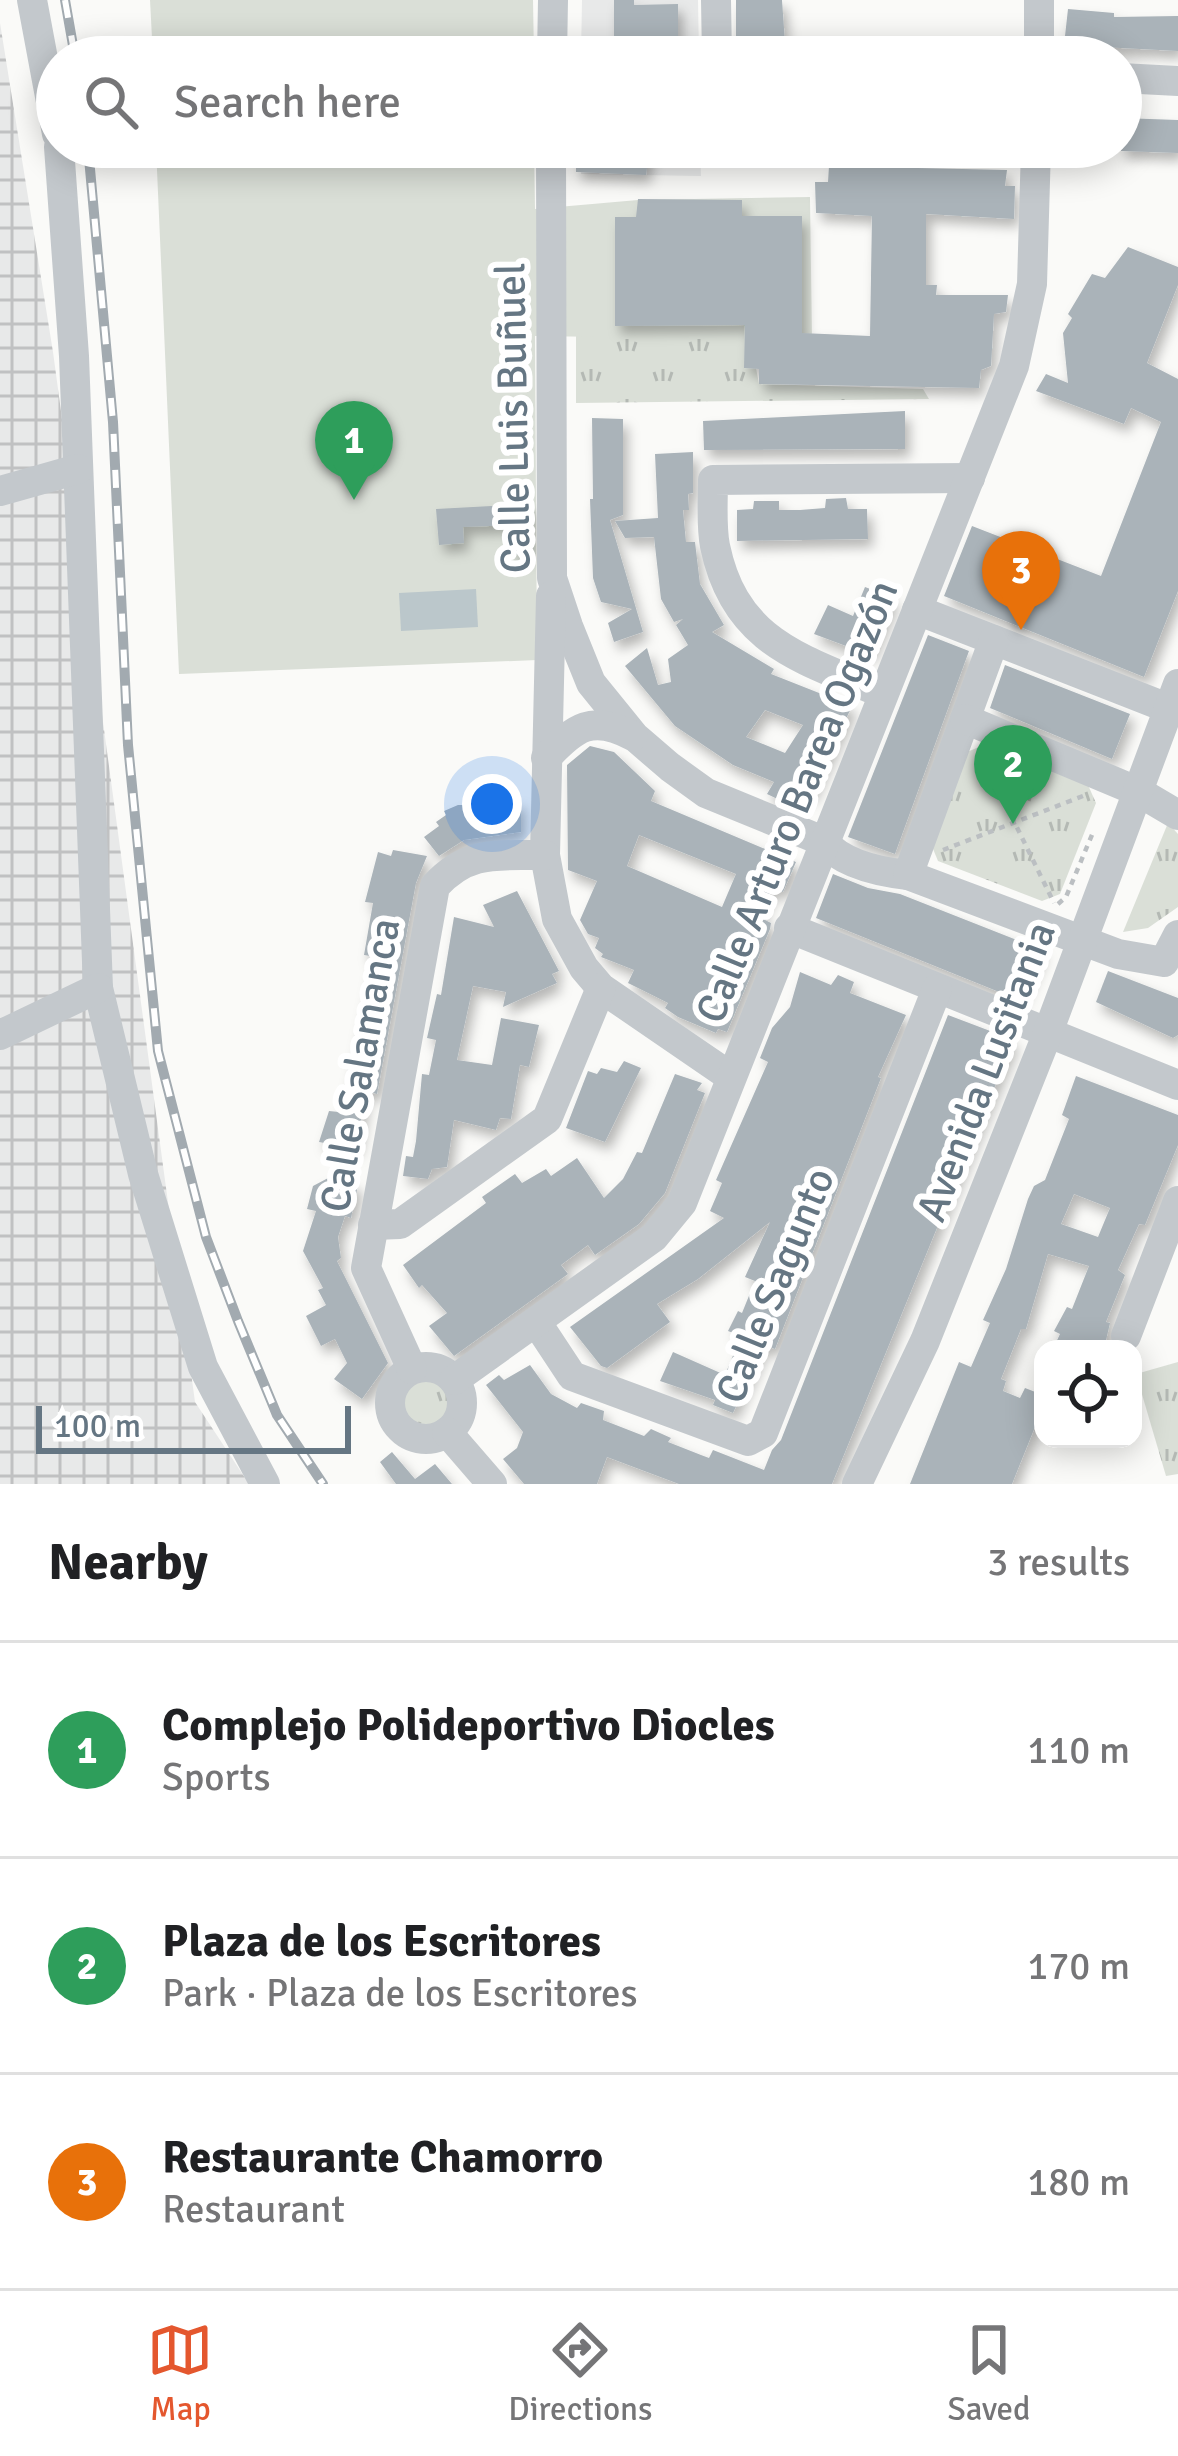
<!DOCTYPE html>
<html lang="en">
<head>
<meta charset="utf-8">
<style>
  body { margin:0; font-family:Signika,sans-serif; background:#f6f6f6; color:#202124 }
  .controls { position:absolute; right:36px; bottom:36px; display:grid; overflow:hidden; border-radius:24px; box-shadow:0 6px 30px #0003 }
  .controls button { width:108px; height:108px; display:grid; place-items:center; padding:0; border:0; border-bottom:3px solid #e0e0e0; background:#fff; color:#202124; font:60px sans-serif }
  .scale { position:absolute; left:36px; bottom:30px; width:315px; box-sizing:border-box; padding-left:12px; border:6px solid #657683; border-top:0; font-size:33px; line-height:42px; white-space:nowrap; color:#657683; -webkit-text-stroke:9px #fff; paint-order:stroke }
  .you { position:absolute; left:492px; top:804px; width:42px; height:42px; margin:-30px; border:9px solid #fff; border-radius:50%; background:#1a73e8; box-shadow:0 0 0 18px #1a73e833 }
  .badge { display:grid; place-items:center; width:78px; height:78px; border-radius:50%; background:#e4572e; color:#fff; font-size:39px; font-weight:700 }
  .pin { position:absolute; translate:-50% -99px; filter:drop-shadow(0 3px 6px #0008) }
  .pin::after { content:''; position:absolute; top:63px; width:42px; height:36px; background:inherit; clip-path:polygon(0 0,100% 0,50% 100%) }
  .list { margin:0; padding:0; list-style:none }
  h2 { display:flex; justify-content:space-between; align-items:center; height:156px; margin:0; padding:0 48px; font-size:51px }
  h2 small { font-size:39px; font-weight:400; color:#757577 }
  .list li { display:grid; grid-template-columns:78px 1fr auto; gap:36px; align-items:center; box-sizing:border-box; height:216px; padding:0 48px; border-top:3px solid #e0e0e0 }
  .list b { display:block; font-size:45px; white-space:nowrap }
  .list p { margin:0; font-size:39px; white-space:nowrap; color:#757577 }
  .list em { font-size:39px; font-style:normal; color:#757577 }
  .icon { flex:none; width:66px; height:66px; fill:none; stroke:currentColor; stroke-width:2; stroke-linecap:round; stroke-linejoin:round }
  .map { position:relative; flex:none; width:1178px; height:1484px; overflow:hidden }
  .search { position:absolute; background:#fff; box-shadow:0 6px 30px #0003; left:36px; right:36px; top:36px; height:132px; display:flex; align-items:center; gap:30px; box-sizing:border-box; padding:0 42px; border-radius:66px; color:#757577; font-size:45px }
  .sheet { height:804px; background:#fff }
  nav { display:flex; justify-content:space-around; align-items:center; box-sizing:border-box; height:168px; border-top:3px solid #e0e0e0; background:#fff; font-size:33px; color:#757577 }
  nav a { display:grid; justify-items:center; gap:6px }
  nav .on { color:#e4572e }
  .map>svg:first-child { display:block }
  .built { fill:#e8e9e9 }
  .industrial { fill:url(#industrial-grid) }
  .grass { fill:url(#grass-tufts) }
  .pitch { fill:#dadfd7 }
  .water { fill:#bbc7cb }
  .building { fill:#aab3b9; fill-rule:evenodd; filter:url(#shadow) }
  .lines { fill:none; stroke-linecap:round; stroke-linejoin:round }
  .path { stroke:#bbbfc2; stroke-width:4.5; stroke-dasharray:6 6; stroke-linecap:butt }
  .minor { stroke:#c3c8cc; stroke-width:30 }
  .rail-casing { stroke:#a2aab0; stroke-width:10 }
  .rail { stroke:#fff; stroke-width:6; stroke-dasharray:18; stroke-linecap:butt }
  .labels { text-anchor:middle; stroke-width:12; stroke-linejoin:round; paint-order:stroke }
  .street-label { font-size:42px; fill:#657683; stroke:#fff }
</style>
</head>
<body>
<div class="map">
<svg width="1178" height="1484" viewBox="0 0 1178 1484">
  <defs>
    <pattern id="industrial-grid" width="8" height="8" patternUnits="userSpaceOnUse" patternTransform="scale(3)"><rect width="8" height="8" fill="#e8e9e9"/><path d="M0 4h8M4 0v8" fill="none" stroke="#c0c1c2"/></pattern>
    <pattern id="grass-tufts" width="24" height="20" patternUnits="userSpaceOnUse" patternTransform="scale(3)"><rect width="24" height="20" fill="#dadfd7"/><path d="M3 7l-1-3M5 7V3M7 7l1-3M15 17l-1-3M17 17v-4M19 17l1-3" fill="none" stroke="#b4b9b4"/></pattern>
    <filter id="shadow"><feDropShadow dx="5" dy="8" stdDeviation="6" flood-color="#0004"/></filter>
  </defs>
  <rect width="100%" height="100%" fill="#fafaf8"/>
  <g class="built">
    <polygon points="582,0 698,0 699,57 581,57"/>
    <polygon points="581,147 700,147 701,176 581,174"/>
  </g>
  <polygon class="industrial" points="0,23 53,352 195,1402 249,1484 0,1484"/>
  <g class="grass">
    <polygon points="748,325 759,384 923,389 929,399 576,403 576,329"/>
    <polygon points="986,744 1088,785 1096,803 1060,894 1042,901 938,861 931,844 967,752"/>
    <polygon points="1168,823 1178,834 1178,907 1148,928 1123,932"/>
    <polygon points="1178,1362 1178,1474 1166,1476 1136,1374"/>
    <circle cx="424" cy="1402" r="24"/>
  </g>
  <g class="pitch">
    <polygon points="150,0 533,0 534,57 153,57"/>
    <polygon points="156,147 534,147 535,209 638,200 810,197 812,340 535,336 537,660 179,674"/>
  </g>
  <polygon class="water" points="476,589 478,627 401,631 399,593"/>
  <g class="building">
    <polygon points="614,0 634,0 634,5 678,4 678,57 654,57 654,44 614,41"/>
    <polygon points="736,0 782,0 786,57 736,57"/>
    <polygon points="1068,9 1114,13 1114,17 1178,16 1178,51 1064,45"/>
    <polygon points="1121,118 1178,120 1178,153 1121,151"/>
    <polygon points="576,147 650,147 646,175 576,172"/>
    <polygon points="829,166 1007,170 1005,186 1015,186 1014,219 926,214 926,285 937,285 936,295 1008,295 1006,312 994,314 991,366 981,370 979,388 759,384 759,369 744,368 745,325 615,326 615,217 636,217 638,199 742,200 742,216 802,216 802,333 870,336 872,216 816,213 815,182 828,182"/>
    <polygon points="1128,247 1178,267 1178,285 1147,363 1178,379 1178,591 1144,677 944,596 972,526 1101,576 1161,422 1131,408 1124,424 1036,391 1046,374 1068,383 1063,333 1072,318 1068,314 1092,274 1105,278"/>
    <polygon points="905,411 905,449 704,450 703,421"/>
    <polygon points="592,418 623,419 623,515 610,520 643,632 614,642 608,623 632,609 601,602 593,578 590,499 593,499"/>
    <path d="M693,452V493L688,494L689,510H683L686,542H695L700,584L724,625L712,632L774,669L771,674L852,706L810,796L794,790L788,804L767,794L774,782L733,765L675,726L625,666L647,648L658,685L671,682L668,659L688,645L676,625L683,619L674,622L661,599L654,537L625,538L615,521L658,518L655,454ZM765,710L803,725L785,753L746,737Z"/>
    <polygon points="846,498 848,509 867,509 868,539 737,541 737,510 753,509 754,501 779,501 779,510 800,510 825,508 826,499"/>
    <polygon points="531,504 530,554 513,555 515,525 463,527 464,543 439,545 436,509"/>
    <polygon points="865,587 894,598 870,655 814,634 828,605 853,616"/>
    <polygon points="928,635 969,651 895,854 848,837"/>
    <polygon points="1005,665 1130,714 1112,759 990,708"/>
    <path d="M590,746L614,752L655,791L651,801L796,862L783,892L772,888L759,917L771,923L770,929L727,1032L718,1029L716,1033L678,1017L665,1008L668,1003L628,983L634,970L601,957L603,954L595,948L599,938L588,934L580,920L597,881L568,870L567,765ZM639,835L736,874L722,907L627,866Z"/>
    <polygon points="485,789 502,790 502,801 521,800 521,832 464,840 439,856 424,837 439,826 436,822 446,815 444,811 458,805 482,805"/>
    <polygon points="393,850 427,856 416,883 377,1094 366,1091 356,1149 319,1142 329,1111 339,1112 357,1025 370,956 364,955 373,903 365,902 378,852 391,856"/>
    <polygon points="833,874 868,888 900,894 1042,950 1019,1000 816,918"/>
    <polygon points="517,891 559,971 552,974 557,983 503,1007 506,992 473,986 457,1060 492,1065 501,1018 539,1025 529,1067 520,1065 511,1119 500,1118 496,1130 454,1120 447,1167 432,1169 428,1179 403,1176 406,1156 413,1157 416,1141 422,1074 429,1075 436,1040 427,1038 437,994 441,995 454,917 494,927 483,905"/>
    <polygon points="1108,971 1178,998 1178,1035 1173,1038 1096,1002"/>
    <polygon points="800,972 831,985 838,975 854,982 850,993 906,1015 878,1077 881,1078 775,1349 764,1345 733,1413 713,1405 715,1400 660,1381 673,1352 725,1375 741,1336 728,1331 738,1311 742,1313 755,1281 745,1277 770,1222 698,1279 657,1304 670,1322 607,1368 601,1366 570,1327 724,1218 710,1211 722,1183 716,1180 768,1062 760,1058 772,1028 790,1007"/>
    <polygon points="948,1015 1014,1040 832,1484 679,1484 607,1457 597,1484 524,1484 503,1459 517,1448 523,1432 486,1385 499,1375 504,1380 530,1365 551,1394 577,1408 581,1403 604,1411 603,1420 644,1436 651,1429 671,1438 668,1442 701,1455 709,1458 713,1450 764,1470 772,1450 781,1440"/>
    <polygon points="624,1061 641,1068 605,1142 566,1128 588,1071 597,1074 601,1068 617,1072"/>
    <polygon points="675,1074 702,1083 697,1090 705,1093 665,1193 639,1224 595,1255 588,1245 561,1265 568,1274 454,1356 429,1326 447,1313 422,1285 419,1288 403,1265 486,1203 482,1197 515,1174 522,1183 546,1169 551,1176 577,1158 604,1198 623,1179 637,1152 642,1153"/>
    <path d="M1076,1076L1178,1115V1145L1145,1225L1139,1224L1118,1270L1125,1275L1106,1322L1110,1323L1104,1349H1053L1060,1334L1054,1331L1067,1307L1072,1309L1089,1266L1048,1254L1026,1329H1021L1001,1379L1006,1381L1003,1391L1020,1398L1025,1388L1043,1395V1407L1012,1484H910L959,1362L971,1367L990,1323L983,1320L1006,1269L1028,1199L1034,1186L1045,1180L1069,1119L1062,1115ZM1074,1194L1110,1208L1098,1237L1061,1224Z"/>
    <polygon points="330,1177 358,1185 351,1218 345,1216 338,1237 341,1258 337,1261 388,1363 362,1399 334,1379 347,1363 335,1339 321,1346 306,1316 326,1305 318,1290 323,1288 303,1251 316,1211 307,1209 313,1186"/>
    <polygon points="392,1452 415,1479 435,1464 452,1484 396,1484 380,1462"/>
  </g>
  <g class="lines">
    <g class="path">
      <polyline points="980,752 1054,903"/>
      <polyline points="943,850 1083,796"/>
      <polyline points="1058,904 1066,897 1094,830"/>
    </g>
    <g class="minor">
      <polyline points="32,0 57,134"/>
      <polyline points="716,0 717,57"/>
      <polyline points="552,57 553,0"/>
      <polyline points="1039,57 1039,0"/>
      <polyline points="1121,78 1178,81"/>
      <polyline points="59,147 74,356 98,988 143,1174 203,1367 265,1484"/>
      <path d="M551,147L552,578L568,626L591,683L634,736L670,767L706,793L823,841C842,864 880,872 908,875"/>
      <polyline points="0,491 78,469"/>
      <polyline points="551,596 545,855 557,919 584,968 601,988 731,1077"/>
      <polyline points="917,610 1178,712"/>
      <polyline points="994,640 908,875 1118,954 1164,962 1178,935"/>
      <path d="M882,693C801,658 735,643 715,546C711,526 713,501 713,480L970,478"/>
      <polyline points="965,719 1139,792 1178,815"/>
      <path d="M546,758C575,727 592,714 633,736"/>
      <polyline points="789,928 1178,1085"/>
      <polyline points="0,1035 98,988"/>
      <polyline points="373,1225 400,1224 547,1119 601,988"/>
      <polyline points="537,1323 572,1376 748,1441 763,1433 937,989"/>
      <polyline points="1126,1336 1178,1201"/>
      <circle cx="426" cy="1403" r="36"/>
      <path d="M412,1369L366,1268L435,886C469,849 498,856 545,855"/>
      <polyline points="454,1380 654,1237 682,1203 1014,366 1032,284 1036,147"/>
      <polyline points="447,1432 492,1484"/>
      <polyline points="857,1484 925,1341 1047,1035 1178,684"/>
    </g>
    <defs>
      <g id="rail">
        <polyline points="65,0 75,57"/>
        <polyline points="88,147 113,422 128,745 158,1051 206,1237 238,1321 277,1415 323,1484"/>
      </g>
    </defs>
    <use href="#rail" class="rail-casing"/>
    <use href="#rail" class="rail"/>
  </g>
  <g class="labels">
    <g class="street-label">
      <text transform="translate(512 418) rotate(-91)" y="15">Calle Luis Buñuel</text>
      <text transform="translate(796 801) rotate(-68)" y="15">Calle Arturo Barea Ogazón</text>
      <text transform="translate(359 1065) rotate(-80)" y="15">Calle Salamanca</text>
      <text transform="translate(985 1071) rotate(-69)" y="15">Avenida Lusitania</text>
      <text transform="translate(774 1285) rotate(-68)" y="15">Calle Sagunto</text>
    </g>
  </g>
</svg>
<div class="controls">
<button><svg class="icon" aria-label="locate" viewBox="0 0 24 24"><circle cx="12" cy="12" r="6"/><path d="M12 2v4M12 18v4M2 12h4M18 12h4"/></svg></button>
</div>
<div class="scale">100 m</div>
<div class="you"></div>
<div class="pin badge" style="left:354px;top:500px;background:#2e9e5b">1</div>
<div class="pin badge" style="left:1013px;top:824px;background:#2e9e5b">2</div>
<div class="pin badge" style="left:1021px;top:630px;background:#e8710a">3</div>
<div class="search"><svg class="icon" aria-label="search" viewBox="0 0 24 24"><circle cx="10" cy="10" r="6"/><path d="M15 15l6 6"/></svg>Search here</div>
</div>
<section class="sheet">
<h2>Nearby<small>3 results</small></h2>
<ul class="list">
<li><span class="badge" style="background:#2e9e5b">1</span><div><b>Complejo Polideportivo Diocles</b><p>Sports</p></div><em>110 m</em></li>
<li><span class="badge" style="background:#2e9e5b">2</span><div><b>Plaza de los Escritores</b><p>Park · Plaza de los Escritores</p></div><em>170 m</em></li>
<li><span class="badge" style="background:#e8710a">3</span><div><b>Restaurante Chamorro</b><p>Restaurant</p></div><em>180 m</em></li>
</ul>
</section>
<nav>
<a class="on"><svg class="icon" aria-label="map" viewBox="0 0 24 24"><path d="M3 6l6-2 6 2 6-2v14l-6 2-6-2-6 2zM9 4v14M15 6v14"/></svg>Map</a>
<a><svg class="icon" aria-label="directions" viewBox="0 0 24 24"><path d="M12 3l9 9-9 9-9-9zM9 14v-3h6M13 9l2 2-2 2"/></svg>Directions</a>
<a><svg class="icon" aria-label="saved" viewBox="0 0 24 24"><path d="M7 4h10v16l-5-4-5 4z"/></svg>Saved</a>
</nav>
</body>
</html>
